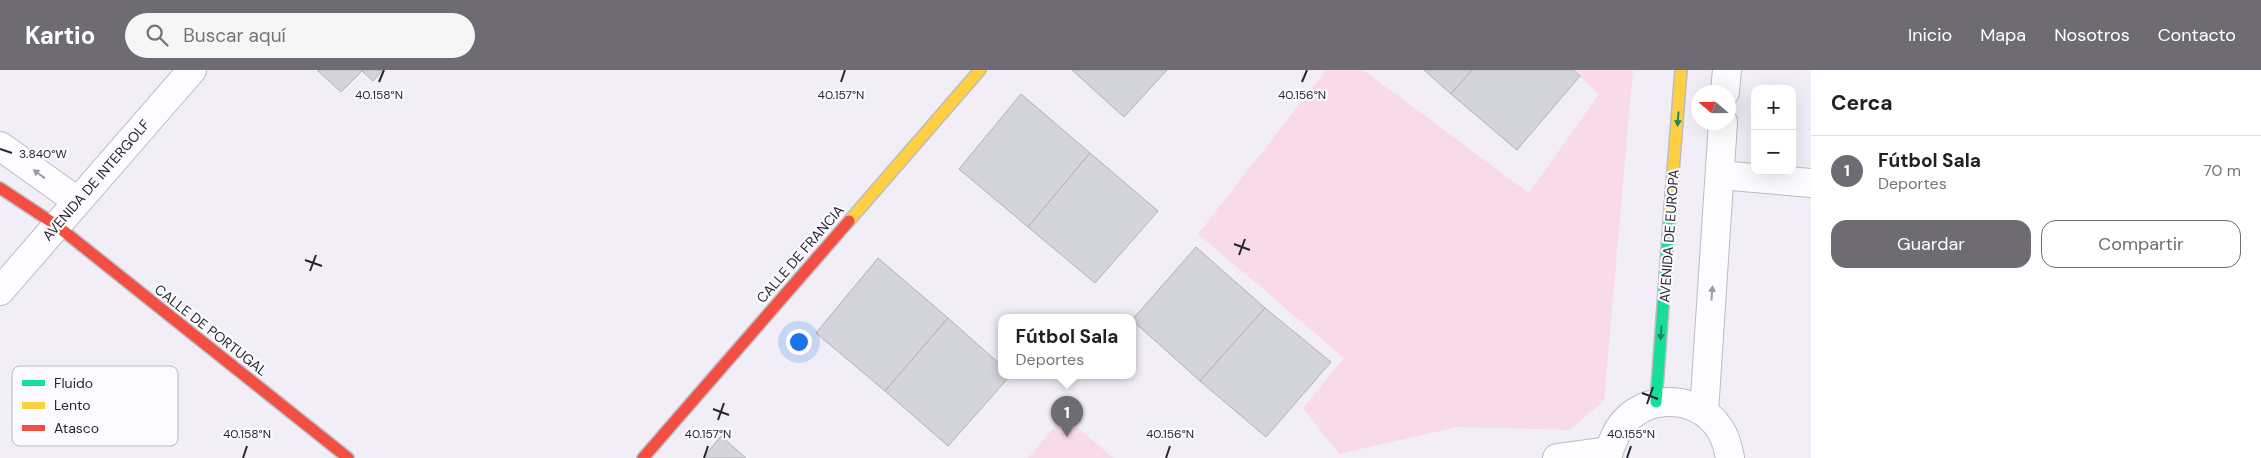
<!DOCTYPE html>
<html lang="es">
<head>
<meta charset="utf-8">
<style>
  body { margin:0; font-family:"DM Sans",sans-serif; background:#f6f6f6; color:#202124 }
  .controls { position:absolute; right:15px; top:15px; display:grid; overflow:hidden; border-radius:10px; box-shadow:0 5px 20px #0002 }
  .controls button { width:45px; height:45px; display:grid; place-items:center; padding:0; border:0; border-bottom:1px solid #e0e0e0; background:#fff; color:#202124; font:25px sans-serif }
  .compass { position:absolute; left:1691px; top:15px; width:45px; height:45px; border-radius:50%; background:#fff; box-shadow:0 5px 20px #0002; rotate:290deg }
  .you { position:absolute; left:798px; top:271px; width:18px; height:18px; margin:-12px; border:4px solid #fff; border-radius:50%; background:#1a73e8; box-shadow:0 0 0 8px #1a73e833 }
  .badge { display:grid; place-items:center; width:32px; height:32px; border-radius:50%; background:#6f6b73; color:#fff; font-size:16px; font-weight:700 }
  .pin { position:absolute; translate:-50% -41px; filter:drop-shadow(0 1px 2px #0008) }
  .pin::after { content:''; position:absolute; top:26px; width:18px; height:15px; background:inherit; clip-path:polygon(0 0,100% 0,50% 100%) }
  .popup { position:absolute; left:998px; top:244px; width:138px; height:65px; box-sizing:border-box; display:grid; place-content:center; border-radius:10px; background:#fff; filter:drop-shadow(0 1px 4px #0005); font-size:16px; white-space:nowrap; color:#757577 }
  .popup b { font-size:19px; color:#202124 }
  .popup::after { content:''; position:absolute; left:50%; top:100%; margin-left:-10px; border:10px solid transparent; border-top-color:#fff }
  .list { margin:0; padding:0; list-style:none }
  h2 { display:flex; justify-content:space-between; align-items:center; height:65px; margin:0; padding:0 20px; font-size:21px }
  h2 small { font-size:16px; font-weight:400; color:#757577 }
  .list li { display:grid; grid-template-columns:32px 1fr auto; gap:15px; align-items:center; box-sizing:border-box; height:70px; padding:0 20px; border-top:1px solid #e0e0e0 }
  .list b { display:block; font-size:19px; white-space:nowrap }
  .list p { margin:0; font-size:16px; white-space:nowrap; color:#757577 }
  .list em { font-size:16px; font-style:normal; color:#757577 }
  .actions { display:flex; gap:10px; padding:15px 20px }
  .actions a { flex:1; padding:11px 0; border:1px solid #6f6b73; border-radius:15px; text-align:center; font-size:18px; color:#6f6b73 }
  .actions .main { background:#6f6b73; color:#fff }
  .icon { flex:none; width:28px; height:28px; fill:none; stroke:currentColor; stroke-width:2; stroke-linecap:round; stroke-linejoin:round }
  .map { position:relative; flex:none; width:1811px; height:388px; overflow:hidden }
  header { display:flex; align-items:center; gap:30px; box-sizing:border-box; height:70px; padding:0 25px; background:#6f6b73; color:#fff }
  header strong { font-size:24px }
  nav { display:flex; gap:28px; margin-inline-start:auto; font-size:18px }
  .search { width:350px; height:45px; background:#f6f6f6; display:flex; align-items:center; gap:12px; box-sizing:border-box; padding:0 18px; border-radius:28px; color:#757577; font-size:19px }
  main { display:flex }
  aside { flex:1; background:#fff }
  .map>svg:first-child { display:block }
  .green { fill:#f8dae9 }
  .building { fill:#d4d4dc; stroke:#b2b1b9 }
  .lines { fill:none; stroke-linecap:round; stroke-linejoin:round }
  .street-casing { stroke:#bebbc3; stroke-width:30 }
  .fast-casing { stroke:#bebbc3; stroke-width:14 }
  .slow-casing { stroke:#bebbc3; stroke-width:14 }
  .jam-casing { stroke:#bebbc3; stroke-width:14 }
  .street { stroke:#fdfcfe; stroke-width:28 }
  .fast { stroke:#16e098; stroke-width:11 }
  .slow { stroke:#ffcf43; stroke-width:11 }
  .jam { stroke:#f24e42; stroke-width:11 }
  .oneway { fill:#1f8262 }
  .oneway2 { fill:#9d9ba0 }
  .ticks { fill:none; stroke:#28252c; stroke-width:2 }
  .labels { text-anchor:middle; stroke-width:4.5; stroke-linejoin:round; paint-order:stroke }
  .street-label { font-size:14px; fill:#28252c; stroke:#fbfafe }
  .key { fill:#fbfafe; stroke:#bcbabf; stroke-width:1 }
  .key-label { font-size:14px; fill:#28252c }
  .ticks-label { font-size:12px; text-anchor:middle; fill:#28252c; stroke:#fbfafe; stroke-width:4.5; stroke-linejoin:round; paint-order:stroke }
</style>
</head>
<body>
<header>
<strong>Kartio</strong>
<div class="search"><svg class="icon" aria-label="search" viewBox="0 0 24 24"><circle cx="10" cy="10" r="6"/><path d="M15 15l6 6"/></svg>Buscar aquí</div>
<nav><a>Inicio</a><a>Mapa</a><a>Nosotros</a><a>Contacto</a></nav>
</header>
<main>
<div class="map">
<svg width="1811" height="388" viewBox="0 0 1811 388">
  <rect width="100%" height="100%" fill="#f2eef8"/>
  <g class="green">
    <polygon points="1326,0 1363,0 1529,123 1599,24 1573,0 1633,0 1604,331 1570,360 1457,357 1339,384 1303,338 1344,288 1198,164"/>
    <polygon points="1064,346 1113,388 1028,388"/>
  </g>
  <g class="building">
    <polygon points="317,0 383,0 373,11 362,1 341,22"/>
    <polygon points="1072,0 1167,0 1124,47"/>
    <polygon points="1424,0 1472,0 1451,24"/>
    <polygon points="1472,0 1573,0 1580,6 1517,80 1451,24"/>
    <polygon points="1021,24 1090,83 1028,157 959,99"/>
    <polygon points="1090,83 1158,141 1095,213 1028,157"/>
    <polygon points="1196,177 1265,238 1200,311 1132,250"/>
    <polygon points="878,188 948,248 885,321 816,263"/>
    <polygon points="1265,238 1331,292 1266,367 1200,311"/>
    <polygon points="948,248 1002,296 1002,306 1010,306 948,376 885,321"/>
    <polygon points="721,366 746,388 703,388"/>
  </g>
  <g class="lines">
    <defs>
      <g id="street">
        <polyline points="1725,22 1727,0"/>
        <polyline points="0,76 77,131"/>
        <polyline points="1720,105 1811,113"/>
        <polyline points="0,221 192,0"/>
        <polyline points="1704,342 1723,52"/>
        <polyline points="1557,388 1608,381"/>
        <path d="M1608,388C1608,380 1612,374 1615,366C1634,324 1695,320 1720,359C1726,368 1728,378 1730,388"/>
      </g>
      <polyline id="fast" points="1656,332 1670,140"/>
      <g id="slow">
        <polyline points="1670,140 1681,0"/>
        <polyline points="849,151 980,0"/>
      </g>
      <g id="jam">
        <polyline points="0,118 56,155 348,388"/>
        <polyline points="643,388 849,151"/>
      </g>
    </defs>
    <use href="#street" class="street-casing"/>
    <use href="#fast" class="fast-casing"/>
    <use href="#slow" class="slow-casing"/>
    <use href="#jam" class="jam-casing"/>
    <use href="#street" class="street"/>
    <use href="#fast" class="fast"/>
    <use href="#slow" class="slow"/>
    <use href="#jam" class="jam"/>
  </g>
  <defs><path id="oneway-solid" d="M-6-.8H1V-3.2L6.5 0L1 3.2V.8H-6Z" transform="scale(1.25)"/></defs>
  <g class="oneway">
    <use href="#oneway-solid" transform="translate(1678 49) rotate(94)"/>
    <use href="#oneway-solid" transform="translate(1661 263) rotate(94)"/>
  </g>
  <g class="oneway2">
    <use href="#oneway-solid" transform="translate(39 104) rotate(-144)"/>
    <use href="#oneway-solid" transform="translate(1712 223) rotate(-86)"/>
  </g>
  <path class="ticks" d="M379,12L384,0M841,12L845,0M1302,12L1307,0M0,79L12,83M1234,174L1250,180M1239,185L1245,169M305,190L322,196M310,201L316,185M1642,323L1658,329M1647,334L1653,317M713,339L729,345M718,350L724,333M243,388L247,376M704,388L708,376M1166,388L1170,376M1627,388L1631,376"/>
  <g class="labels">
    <g class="street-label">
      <text transform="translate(96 110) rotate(-49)" y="5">AVENIDA DE INTERGOLF</text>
      <text transform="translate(1669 166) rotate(-86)" y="5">AVENIDA DE EUROPA</text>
      <text transform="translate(800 184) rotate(-49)" y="5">CALLE DE FRANCIA</text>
      <text transform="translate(211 260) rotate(38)" y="5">CALLE DE PORTUGAL</text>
    </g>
  </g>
  <rect x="12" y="296" width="166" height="80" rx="8" class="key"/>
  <rect x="22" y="310" width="23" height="6" fill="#16e098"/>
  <rect x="22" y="332" width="23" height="7" fill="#ffcf43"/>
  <rect x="22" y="355" width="23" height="6" fill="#f24e42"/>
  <g class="key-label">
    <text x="54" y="318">Fluido</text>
    <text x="54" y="340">Lento</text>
    <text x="54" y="363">Atasco</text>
  </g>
  <g class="ticks-label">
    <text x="379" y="29">40.158°N</text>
    <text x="841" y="29">40.157°N</text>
    <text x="1302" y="29">40.156°N</text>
    <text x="43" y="88">3.840°W</text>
    <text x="247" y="368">40.158°N</text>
    <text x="708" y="368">40.157°N</text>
    <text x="1170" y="368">40.156°N</text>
    <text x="1631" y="368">40.155°N</text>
  </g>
</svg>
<div class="controls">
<button>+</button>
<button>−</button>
</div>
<svg class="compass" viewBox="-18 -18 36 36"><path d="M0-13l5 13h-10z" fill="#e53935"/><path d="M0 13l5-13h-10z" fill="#757577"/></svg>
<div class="you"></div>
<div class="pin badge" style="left:1067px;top:367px">1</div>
<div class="popup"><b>Fútbol Sala</b>Deportes</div>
</div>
<aside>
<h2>Cerca<small></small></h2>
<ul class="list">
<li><span class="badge">1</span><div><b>Fútbol Sala</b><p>Deportes</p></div><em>70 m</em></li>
</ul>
<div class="actions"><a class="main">Guardar</a><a>Compartir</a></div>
</aside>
</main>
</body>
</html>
